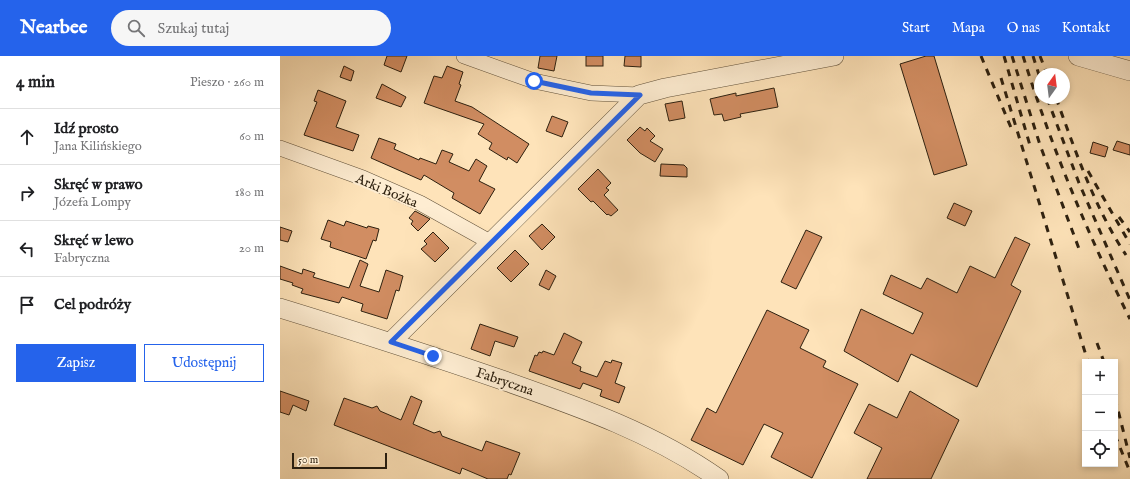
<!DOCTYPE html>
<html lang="pl">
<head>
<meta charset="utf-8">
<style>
  body { margin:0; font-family:"IM FELL English",serif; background:#f6f6f6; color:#202124 }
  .controls { position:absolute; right:12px; bottom:12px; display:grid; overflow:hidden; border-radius:0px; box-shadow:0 2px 6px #0003 }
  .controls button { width:36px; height:36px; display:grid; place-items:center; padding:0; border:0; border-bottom:1px solid #e0e0e0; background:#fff; color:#202124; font:20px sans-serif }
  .compass { position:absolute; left:754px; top:12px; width:36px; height:36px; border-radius:50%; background:#fff; box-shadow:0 2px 6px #0003; rotate:14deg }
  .scale { position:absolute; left:12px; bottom:10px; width:95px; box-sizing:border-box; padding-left:4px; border:2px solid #2d200f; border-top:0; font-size:11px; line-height:14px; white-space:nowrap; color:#2d200f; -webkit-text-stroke:3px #feedd2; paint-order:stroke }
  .stop { position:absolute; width:12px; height:12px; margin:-9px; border:3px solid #2563eb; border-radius:50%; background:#fff }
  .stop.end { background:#2563eb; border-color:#fff; box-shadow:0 1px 4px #0008 }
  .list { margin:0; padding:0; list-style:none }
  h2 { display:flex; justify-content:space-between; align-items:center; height:52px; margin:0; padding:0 16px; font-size:17px }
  h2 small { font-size:13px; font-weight:400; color:#757577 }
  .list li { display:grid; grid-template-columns:26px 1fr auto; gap:12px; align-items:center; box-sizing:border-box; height:56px; padding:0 16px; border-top:1px solid #e0e0e0 }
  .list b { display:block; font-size:15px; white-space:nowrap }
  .list p { margin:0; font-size:13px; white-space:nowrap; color:#757577 }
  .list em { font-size:13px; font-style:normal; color:#757577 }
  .actions { display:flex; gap:8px; padding:12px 16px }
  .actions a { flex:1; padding:9px 0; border:1px solid #2563eb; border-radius:0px; text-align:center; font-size:14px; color:#2563eb }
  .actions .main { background:#2563eb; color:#fff }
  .icon { flex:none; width:22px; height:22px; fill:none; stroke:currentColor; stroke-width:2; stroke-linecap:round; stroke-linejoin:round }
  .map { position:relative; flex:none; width:850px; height:423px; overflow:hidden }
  header { display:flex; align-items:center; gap:24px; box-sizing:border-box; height:56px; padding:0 20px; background:#2563eb; color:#fff }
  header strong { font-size:19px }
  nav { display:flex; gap:22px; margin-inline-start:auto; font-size:14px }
  .search { width:280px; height:36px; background:#f6f6f6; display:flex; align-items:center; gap:10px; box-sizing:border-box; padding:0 14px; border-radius:22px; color:#757577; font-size:15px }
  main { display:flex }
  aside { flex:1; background:#fff }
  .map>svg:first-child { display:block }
  .building { fill:#d18d62; stroke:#2d200f }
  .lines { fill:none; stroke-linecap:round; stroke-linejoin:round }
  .minor-casing { stroke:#61513a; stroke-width:16 }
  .tertiary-casing { stroke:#61513a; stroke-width:20 }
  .minor { stroke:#feedd2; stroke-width:15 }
  .tertiary { stroke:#feedd2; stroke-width:19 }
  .rail { stroke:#2d200f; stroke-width:3; stroke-dasharray:7 7; stroke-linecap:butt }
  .route { stroke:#2563eb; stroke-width:5 }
  .labels { text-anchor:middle; stroke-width:4; stroke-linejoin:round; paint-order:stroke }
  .street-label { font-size:14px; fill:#2d200f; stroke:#feedd2 }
</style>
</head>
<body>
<header>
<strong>Nearbee</strong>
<div class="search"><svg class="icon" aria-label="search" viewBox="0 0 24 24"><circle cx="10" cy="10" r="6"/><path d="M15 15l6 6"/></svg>Szukaj tutaj</div>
<nav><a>Start</a><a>Mapa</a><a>O nas</a><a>Kontakt</a></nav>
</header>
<main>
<aside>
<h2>4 min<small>Pieszo · 260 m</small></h2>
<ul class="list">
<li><svg class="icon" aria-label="ahead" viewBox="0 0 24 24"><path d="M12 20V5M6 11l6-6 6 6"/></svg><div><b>Idź prosto</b><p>Jana Kilińskiego</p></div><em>60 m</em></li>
<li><svg class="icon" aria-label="right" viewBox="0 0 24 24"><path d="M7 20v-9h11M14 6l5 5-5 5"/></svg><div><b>Skręć w prawo</b><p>Józefa Lompy</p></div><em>180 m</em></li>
<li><svg class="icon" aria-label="left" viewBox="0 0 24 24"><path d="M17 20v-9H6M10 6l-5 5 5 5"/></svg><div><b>Skręć w lewo</b><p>Fabryczna</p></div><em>20 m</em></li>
<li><svg class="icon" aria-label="arrive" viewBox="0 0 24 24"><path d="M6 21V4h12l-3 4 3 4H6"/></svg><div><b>Cel podróży</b></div></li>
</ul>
<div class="actions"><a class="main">Zapisz</a><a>Udostępnij</a></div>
</aside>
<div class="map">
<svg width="850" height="423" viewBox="0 0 850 423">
  <rect width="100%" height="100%" fill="#fee3b9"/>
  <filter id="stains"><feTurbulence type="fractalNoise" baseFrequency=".005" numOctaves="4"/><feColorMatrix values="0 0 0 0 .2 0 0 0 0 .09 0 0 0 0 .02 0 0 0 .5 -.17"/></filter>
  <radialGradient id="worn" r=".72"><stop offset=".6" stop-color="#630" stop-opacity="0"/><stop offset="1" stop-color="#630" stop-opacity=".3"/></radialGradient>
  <g class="building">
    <polygon points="107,0 127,0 121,16 104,9"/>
    <polygon points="260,0 277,0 274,15 258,12"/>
    <rect x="306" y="0" width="17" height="10"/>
    <polygon points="345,0 361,0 361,11 344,10"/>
    <polygon points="646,0 654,0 687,109 654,119 620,8"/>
    <polygon points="64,10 74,15 71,25 60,21"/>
    <polygon points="167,10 183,16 179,28 181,29 175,45 192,51 249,88 237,107 228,101 227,104 209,93 212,87 198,78 204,68 144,47 154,20 162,22"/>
    <polygon points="102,28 126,41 121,51 96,42"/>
    <polygon points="494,32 498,51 460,58 461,61 444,65 442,58 434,59 430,43 456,37 456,40"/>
    <polygon points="38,34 66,45 56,71 79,79 73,95 24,79 37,46 34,45"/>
    <polygon points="402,45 405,62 389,65 385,48"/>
    <polygon points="272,60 288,66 282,81 266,75"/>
    <polygon points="360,71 365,75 367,72 375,80 370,85 383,93 375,106 360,97 347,84"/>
    <polygon points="99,82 116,88 114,93 139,104 140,102 156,108 162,94 173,98 169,106 189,115 196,103 207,110 199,125 215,133 200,158 172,142 174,137 144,119 141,124 91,102"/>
    <polygon points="837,85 850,89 850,99 833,94"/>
    <polygon points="813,86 828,91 825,101 810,97"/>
    <polygon points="381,108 404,109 407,112 407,121 380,120"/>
    <polygon points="318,113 331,127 326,132 329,134 324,139 338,154 331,160 328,158 327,159 313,145 311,146 298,133"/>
    <polygon points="674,147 692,155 685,170 667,162"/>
    <polygon points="135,155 150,163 138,175 131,168 133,165 129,162"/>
    <polygon points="48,164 64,170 66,165 87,172 88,170 99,173 96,185 93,184 86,203 50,191 51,186 41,183"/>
    <polygon points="262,168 275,181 262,194 249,180"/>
    <polygon points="0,171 12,175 8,186 0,184"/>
    <polygon points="526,174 542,181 516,233 501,226"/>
    <polygon points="153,176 169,192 155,206 141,193 147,188 144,185"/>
    <polygon points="735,181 750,188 731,229 741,235 697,331 631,298 618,326 564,295 581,253 633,278 643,257 603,238 611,219 641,233 647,222 677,237 690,210 715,222"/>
    <polygon points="235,194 249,208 231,226 217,212"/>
    <polygon points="80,204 88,208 80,230 99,236 106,214 123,220 119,235 116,234 107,263 81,255 83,248 62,241 59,247 21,237 23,233 12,229 13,227 0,223 0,210 22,218 23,213 35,217 33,221 69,232"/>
    <polygon points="266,214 276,220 269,234 259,229"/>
    <polygon points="487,254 529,274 520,292 546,305 543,311 578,328 532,422 491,401 503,377 484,368 463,409 411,384 427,352 436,357"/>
    <polygon points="200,268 238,281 234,291 215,285 210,300 191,293"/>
    <polygon points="284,277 302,286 292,307 301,311 300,315 317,321 325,305 331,307 332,304 342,307 335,327 345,331 339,347 320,340 322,334 303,327 300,333 249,315 255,299 257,300 259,296 262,297 263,295 274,299"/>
    <polygon points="0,335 29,345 26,355 13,349 9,359 0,356"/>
    <polygon points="630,335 679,364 651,423 587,423 602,392 574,377 589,348 617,362"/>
    <polygon points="131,340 142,345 133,368 154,377 160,375 162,380 202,395 206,385 240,397 231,419 229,418 227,423 208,423 182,412 180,418 54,369 64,342 92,352 97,350 100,355 121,364"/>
  </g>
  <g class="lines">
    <defs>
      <g id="minor">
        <polyline points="184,0 254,25 311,37 359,39"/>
        <polyline points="0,92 83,122 140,147 210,186"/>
      </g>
      <g id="tertiary">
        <polyline points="798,0 850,15"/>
        <path d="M0,252C75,275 150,299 225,325C299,351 374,377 439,423"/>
        <polyline points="111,286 359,39 385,32 554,0"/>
      </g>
    </defs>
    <use href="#minor" class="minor-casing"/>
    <use href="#tertiary" class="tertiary-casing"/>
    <use href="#minor" class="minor"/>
    <use href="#tertiary" class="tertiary"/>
    <g class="rail">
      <polyline points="701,0 732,74"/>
      <polyline points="724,0 751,93"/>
      <polyline points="732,0 760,89 801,198"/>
      <path d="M743,0C771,90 808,179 850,263"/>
      <polyline points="753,0 760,22"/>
      <polyline points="760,0 767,18"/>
      <polyline points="721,22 808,306"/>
      <polyline points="767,42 799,127 850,244"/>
      <path d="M776,42C796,96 814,151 846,199"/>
      <polyline points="808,115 850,188"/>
      <polyline points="839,161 850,176"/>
      <polyline points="817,287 824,306"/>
      <polyline points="835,342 850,402"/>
      <polyline points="835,379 850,416"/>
    </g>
  </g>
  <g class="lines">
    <polyline class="route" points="153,300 111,286 360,39 311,37 254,25"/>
  </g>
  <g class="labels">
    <g class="street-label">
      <text transform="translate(107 134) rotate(23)" y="5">Arki Bożka</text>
      <text transform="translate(225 325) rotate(19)" y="5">Fabryczna</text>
    </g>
  </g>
  <rect width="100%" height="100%" filter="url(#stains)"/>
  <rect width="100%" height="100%" fill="url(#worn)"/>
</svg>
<div class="controls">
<button>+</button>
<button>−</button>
<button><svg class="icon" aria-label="locate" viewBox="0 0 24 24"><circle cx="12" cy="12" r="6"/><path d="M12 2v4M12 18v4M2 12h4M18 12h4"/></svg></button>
</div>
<svg class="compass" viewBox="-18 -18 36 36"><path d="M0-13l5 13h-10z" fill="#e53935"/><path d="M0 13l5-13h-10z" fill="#757577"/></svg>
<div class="scale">50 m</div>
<div class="stop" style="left:254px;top:25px"></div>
<div class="stop end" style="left:153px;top:300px"></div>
</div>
</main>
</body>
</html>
